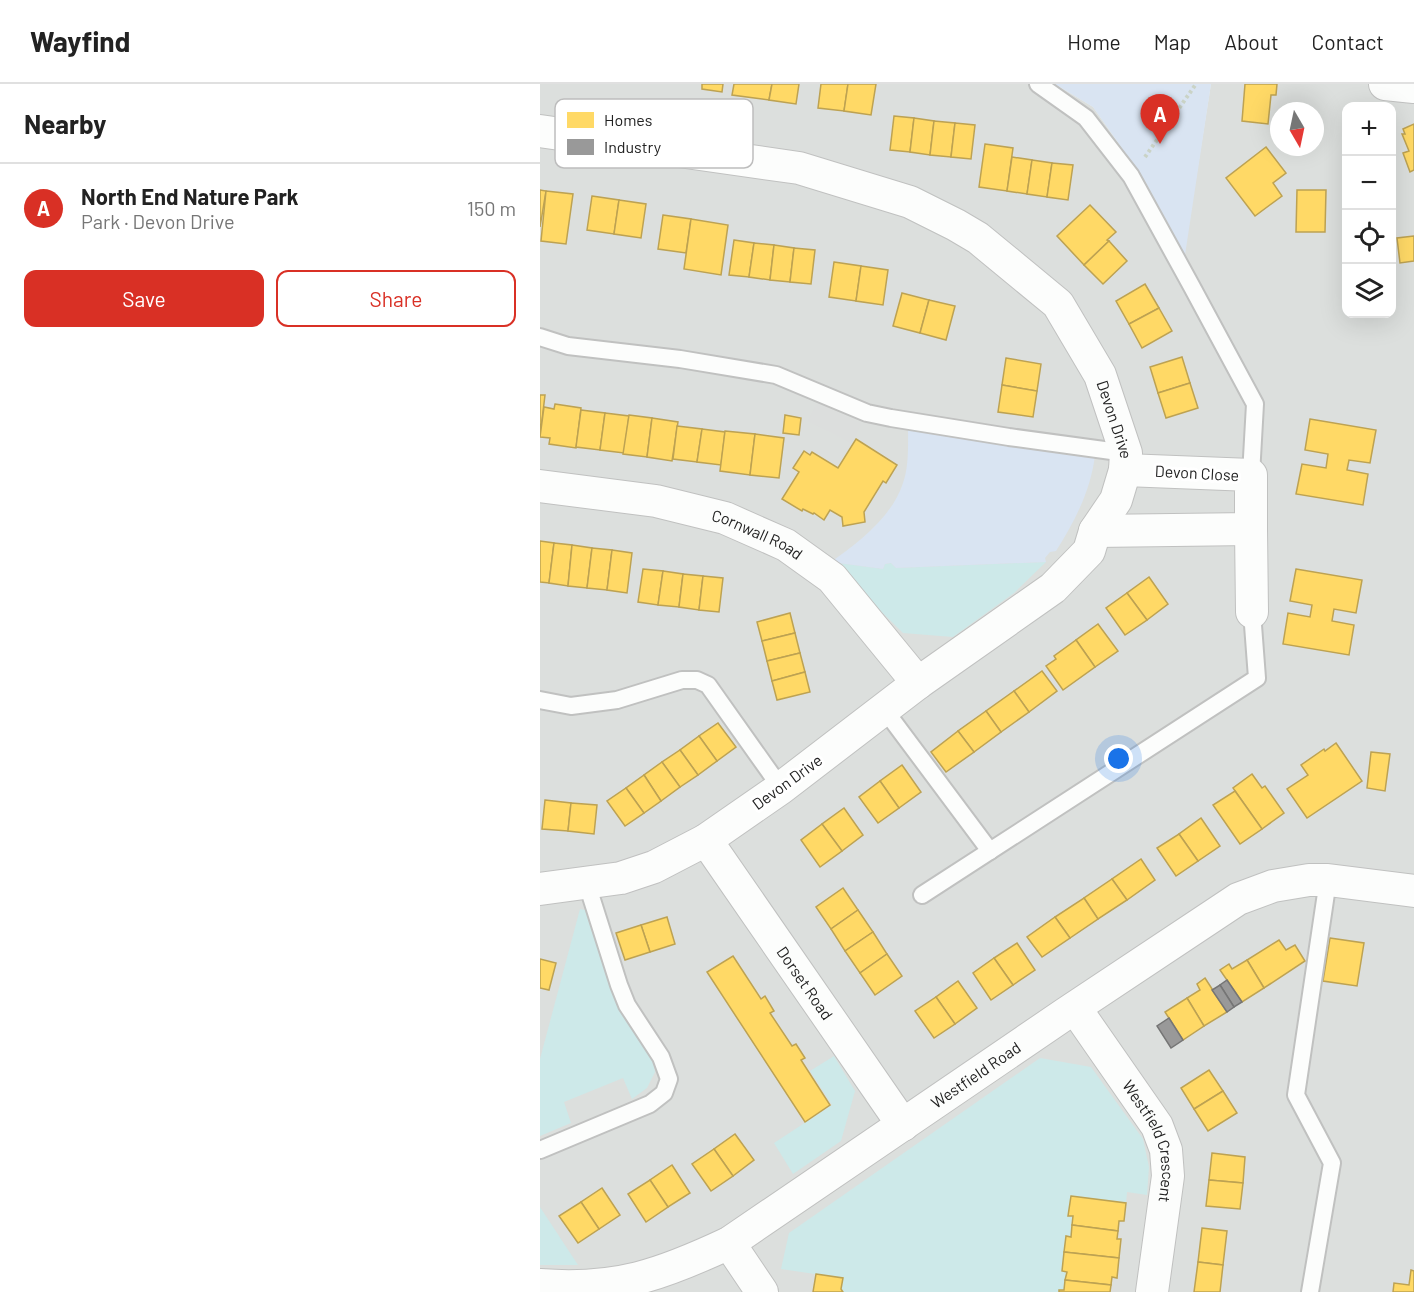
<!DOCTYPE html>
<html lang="en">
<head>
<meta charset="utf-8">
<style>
  body { margin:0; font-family:Barlow,sans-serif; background:#f6f6f6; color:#222 }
  .controls { position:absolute; right:18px; top:18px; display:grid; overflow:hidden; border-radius:12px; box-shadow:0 6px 24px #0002 }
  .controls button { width:54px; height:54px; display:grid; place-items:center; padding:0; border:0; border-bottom:2px solid #e0e0e0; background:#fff; color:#222; font:30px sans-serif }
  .compass { position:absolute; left:730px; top:18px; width:54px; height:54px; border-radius:50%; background:#fff; box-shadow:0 6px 24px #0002; rotate:171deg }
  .you { position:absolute; left:579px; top:675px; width:21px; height:21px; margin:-15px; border:4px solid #fff; border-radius:50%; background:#1a73e8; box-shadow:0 0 0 9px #1a73e833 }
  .badge { display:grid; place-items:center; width:39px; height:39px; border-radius:50%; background:#d93025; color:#fff; font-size:20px; font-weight:700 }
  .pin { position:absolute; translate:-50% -50px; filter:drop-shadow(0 2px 3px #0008) }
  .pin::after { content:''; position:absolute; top:32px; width:21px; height:18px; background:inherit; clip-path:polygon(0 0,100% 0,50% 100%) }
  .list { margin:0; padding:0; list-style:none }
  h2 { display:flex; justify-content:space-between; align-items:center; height:78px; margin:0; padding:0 24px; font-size:26px }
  h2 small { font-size:20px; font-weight:400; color:#767676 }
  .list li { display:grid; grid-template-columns:39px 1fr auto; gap:18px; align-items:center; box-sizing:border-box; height:90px; padding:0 24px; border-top:2px solid #e0e0e0 }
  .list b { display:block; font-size:22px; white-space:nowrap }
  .list p { margin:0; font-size:20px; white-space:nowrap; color:#767676 }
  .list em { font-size:20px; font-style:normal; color:#767676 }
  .actions { display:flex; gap:12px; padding:18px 24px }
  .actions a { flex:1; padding:14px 0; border:2px solid #d93025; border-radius:12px; text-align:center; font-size:21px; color:#d93025 }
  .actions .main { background:#d93025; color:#fff }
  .icon { flex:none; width:33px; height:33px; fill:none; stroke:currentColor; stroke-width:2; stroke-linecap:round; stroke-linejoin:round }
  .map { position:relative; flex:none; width:874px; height:1208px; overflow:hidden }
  header { display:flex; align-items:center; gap:36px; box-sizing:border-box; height:84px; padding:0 30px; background:#fff; border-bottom:2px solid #e0e0e0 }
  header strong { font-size:28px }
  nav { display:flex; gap:33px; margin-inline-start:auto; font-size:21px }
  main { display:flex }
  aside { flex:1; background:#fff }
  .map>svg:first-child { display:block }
  .residential { fill:#dcdfdd; fill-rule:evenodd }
  .religious { fill:#dcdedd }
  .grass { fill:#cde9e9 }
  .park { fill:#d9e4f2 }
  .homes { fill:#ffd966; stroke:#bda252; stroke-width:1.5 }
  .industry { fill:#999; stroke:#757575; stroke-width:1.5 }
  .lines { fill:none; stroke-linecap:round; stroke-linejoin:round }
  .lane-casing { stroke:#c0c1c0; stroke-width:20 }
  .street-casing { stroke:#c0c1c0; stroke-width:34 }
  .path { stroke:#cad3c6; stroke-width:4; stroke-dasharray:3 3; stroke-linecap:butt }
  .lane { stroke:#fcfdfc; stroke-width:16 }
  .street { stroke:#fcfdfc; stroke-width:32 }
  .labels { text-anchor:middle; stroke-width:6; stroke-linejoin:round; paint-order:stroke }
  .street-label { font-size:16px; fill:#222; stroke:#fff }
  .key { fill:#fff; stroke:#bdbdbd; stroke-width:1.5 }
  .key-label { font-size:16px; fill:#222 }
</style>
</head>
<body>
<header>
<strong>Wayfind</strong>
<nav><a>Home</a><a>Map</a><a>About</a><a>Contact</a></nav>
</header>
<main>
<aside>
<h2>Nearby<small></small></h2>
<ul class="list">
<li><span class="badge">A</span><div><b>North End Nature Park</b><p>Park · Devon Drive</p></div><em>150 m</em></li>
</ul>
<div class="actions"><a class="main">Save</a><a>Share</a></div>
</aside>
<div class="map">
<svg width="874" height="1208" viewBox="0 0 874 1208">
  <rect width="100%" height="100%" fill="#ebefec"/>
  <path class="residential" d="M0,0H515L553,23L605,97L644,170L671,0H874V1208H0ZM806,22H852V230H806ZM739,27H775V63H739Z"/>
  <polygon class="religious" points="278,318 321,340 311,359 268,337"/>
  <g class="grass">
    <polygon points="291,478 343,485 345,480 351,479 356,484 506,478 474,509 413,553 363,549"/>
    <polygon points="40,825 45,826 70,902 83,927 111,971 115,988 107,1004 92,1015 83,994 24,1018 31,1039 0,1052 0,975"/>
    <polygon points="294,972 315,1007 301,1057 253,1090 234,1059 292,1021 270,987"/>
    <polygon points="500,974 551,983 603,1055 609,1083 607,1111 587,1108 586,1119 531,1113 528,1132 533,1132 531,1153 526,1152 522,1187 527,1188 524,1206 520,1206 519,1208 303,1208 301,1205 302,1194 241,1185 249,1149"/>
    <polygon points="0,1124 0,1123 38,1181 0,1181"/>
  </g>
  <g class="park">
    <polygon points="515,0 671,0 645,171 605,97 553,23"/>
    <path d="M368,343L555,371C551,406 535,437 516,467L510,468L505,474L506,478L356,484L351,479L345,480L343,485L291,478C319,458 352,433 363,399C369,382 368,362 368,343Z"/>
  </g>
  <g class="homes">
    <polygon points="162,0 183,0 182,8 162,5"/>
    <polygon points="194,0 232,0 229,16 192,11"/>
    <polygon points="232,0 259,0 256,20 229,16"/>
    <polygon points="281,0 308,0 304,27 278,24"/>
    <polygon points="308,0 336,0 331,31 304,27"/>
    <polygon points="705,0 737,0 736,11 731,11 728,40 702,37"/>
    <polygon points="354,32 374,34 370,68 350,66"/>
    <polygon points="374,34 394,37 390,71 370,68"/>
    <polygon points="394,37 415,39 411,73 390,71"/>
    <polygon points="415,39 435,41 431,75 411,73"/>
    <polygon points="874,40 874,86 870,88 863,69 869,67 862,50 865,50 863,45"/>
    <polygon points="445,60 473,64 467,107 439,103"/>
    <polygon points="726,63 746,89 733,99 742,112 715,132 686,94"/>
    <polygon points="472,73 492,76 487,110 467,107"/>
    <polygon points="492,76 512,79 507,113 487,110"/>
    <polygon points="512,79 533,81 528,116 507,113"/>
    <polygon points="0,106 6,107 0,143"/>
    <polygon points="757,106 786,106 785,148 756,148"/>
    <polygon points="6,107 33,110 26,160 1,157"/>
    <polygon points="52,112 79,116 74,150 47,146"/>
    <polygon points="79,116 106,120 101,154 74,150"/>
    <polygon points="550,121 576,148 567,156 569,157 544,181 517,152"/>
    <polygon points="123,131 151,135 146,169 118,165"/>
    <polygon points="151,135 188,141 181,191 144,185"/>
    <polygon points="874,152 874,177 860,179 857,154"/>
    <polygon points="194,156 214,159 209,193 189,191"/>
    <polygon points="569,157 587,177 563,200 544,181"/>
    <polygon points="214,159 234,161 230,196 209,193"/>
    <polygon points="234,161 254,164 250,198 230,196"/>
    <polygon points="254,164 275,166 271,200 250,198"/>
    <polygon points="294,178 321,182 316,217 289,213"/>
    <polygon points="321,182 348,186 343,221 316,217"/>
    <polygon points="605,200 619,224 589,240 576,217"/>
    <polygon points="362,209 389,216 380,249 353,242"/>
    <polygon points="389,216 415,222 406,256 380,249"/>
    <polygon points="619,224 632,247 602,264 589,240"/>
    <polygon points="642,273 650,299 618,309 610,283"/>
    <polygon points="466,274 501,280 497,307 462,301"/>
    <polygon points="650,299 658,324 626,334 618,309"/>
    <polygon points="462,301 497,307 493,333 458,328"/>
    <polygon points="0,311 5,311 0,353"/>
    <polygon points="15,320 41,324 36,364 9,360 10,354 0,353 4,323 14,325"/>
    <polygon points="41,326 65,329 60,366 36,363"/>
    <polygon points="65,329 89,332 84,369 60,366"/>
    <polygon points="89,331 112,334 107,373 83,370"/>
    <polygon points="245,331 261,334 259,351 243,349"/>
    <polygon points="112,334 138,338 132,377 107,373"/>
    <polygon points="770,335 836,346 830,379 809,376 807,386 828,390 823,421 756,410 762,380 786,384 788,370 765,366"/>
    <polygon points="137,342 162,345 157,378 133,375"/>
    <polygon points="162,345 185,348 181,381 157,378"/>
    <polygon points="185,347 215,350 210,391 180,387"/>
    <polygon points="215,350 244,354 239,394 210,391"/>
    <polygon points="316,355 357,381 346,399 343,397 324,428 325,438 303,442 302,433 290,426 284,436 274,429 273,430 263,425 262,427 242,415 259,388 253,384 264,367 270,371 272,368 298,384"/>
    <polygon points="0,457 14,459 9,499 0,498"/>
    <polygon points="14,459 32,461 28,502 9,499"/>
    <polygon points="32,461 52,464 47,504 28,502"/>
    <polygon points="52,464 72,466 67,506 47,504"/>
    <polygon points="72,466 92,469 87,509 67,506"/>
    <polygon points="103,485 123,487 118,521 98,518"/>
    <polygon points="756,485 822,496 816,529 794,525 792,537 814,541 809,571 743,560 748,529 770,533 772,521 750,517"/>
    <polygon points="123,487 143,490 139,523 118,521"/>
    <polygon points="143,490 163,492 159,526 139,523"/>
    <polygon points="163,492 183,494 179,528 159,526"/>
    <polygon points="609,493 628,520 607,536 587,509"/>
    <polygon points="587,509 607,536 585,551 566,524"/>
    <polygon points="250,529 255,549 222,557 217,538"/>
    <polygon points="558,540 578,567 555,583 536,556"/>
    <polygon points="255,549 260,569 227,577 222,557"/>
    <polygon points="536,556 555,583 523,606 506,582 516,575 514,572"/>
    <polygon points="260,569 265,588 232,597 227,577"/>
    <polygon points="502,587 517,607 489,628 474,607"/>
    <polygon points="265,588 270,608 237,616 232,597"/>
    <polygon points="474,607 489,628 461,648 446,627"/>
    <polygon points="446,627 461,648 434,668 418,647"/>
    <polygon points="178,639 196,663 177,677 159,652"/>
    <polygon points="418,647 434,668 406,688 391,668"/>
    <polygon points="159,652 177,677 158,691 140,666"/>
    <polygon points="796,659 822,697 767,734 747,705 768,691 761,681 784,665 785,667"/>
    <polygon points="140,666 158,691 140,703 122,678"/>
    <polygon points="831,668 850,670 845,707 827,704"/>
    <polygon points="122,678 140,703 121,717 104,691"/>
    <polygon points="362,681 381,708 359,724 340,697"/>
    <polygon points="712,690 722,704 725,702 744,729 722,745 693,704"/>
    <polygon points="104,691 121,717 104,729 86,704"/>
    <polygon points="340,697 359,724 338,739 319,713"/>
    <polygon points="86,704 104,729 85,742 67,717"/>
    <polygon points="695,707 722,745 700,760 673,721"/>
    <polygon points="5,716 31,719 28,747 2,745"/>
    <polygon points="31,719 57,721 54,750 28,747"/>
    <polygon points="304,724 323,751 302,767 282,740"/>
    <polygon points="661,734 680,762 658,777 639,750"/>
    <polygon points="282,740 302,767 280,783 261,756"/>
    <polygon points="639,750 658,777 636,792 617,764"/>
    <polygon points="601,775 615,796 587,816 572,795"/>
    <polygon points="572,795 587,816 558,835 544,814"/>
    <polygon points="303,804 318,826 291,845 276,823"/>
    <polygon points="544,814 558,835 530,854 515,833"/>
    <polygon points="318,826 333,848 305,867 291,845"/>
    <polygon points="127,833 135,860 110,868 101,841"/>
    <polygon points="515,833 530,854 502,873 487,853"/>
    <polygon points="101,841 110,868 85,876 76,849"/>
    <polygon points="333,848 347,870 320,889 305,867"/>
    <polygon points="790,854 824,859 817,902 783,897"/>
    <polygon points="739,856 746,866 755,861 765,877 724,904 707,876"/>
    <polygon points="477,859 495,886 473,901 454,874"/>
    <polygon points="347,870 362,892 335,911 320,889"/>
    <polygon points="193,872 221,915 225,912 234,927 230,929 252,962 256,960 265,974 261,976 290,1021 265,1038 167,888"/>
    <polygon points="454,874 473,901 451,916 433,889"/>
    <polygon points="0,875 16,879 9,906 0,904"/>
    <polygon points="707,876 724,904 702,918 680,886 689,880 692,885"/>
    <polygon points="665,894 687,928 664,942 647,914 660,906 657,900"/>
    <polygon points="418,897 437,924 415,940 396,913"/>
    <polygon points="396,913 415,940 394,954 375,927"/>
    <polygon points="647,914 664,942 643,956 625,928"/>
    <polygon points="669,986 683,1007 654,1025 641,1004"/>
    <polygon points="683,1007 697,1029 668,1047 654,1025"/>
    <polygon points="195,1050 214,1076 193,1092 174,1065"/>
    <polygon points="174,1065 193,1092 171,1107 152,1080"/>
    <polygon points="672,1069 705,1073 703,1099 669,1096"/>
    <polygon points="132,1081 150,1109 128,1123 110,1096"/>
    <polygon points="110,1096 128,1123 106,1138 88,1110"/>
    <polygon points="669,1096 703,1099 700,1125 666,1122"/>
    <polygon points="62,1104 80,1131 59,1145 41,1118"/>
    <polygon points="531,1112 586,1119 584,1137 579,1137 578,1147 532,1141 533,1132 528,1132"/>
    <polygon points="41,1118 59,1145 38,1159 19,1132"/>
    <polygon points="532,1141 578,1147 577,1155 581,1155 579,1174 524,1168 526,1152 531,1153"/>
    <polygon points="662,1144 687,1147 683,1181 658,1178"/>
    <polygon points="524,1168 579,1174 577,1194 572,1193 571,1201 525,1196 527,1188 522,1187"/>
    <polygon points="658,1178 683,1181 680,1208 654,1208"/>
    <polygon points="871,1186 874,1187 874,1208 853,1208 854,1199 869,1201"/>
    <polygon points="276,1190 303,1194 301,1205 303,1208 273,1208"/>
    <polygon points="525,1196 571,1201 570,1208 519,1208 519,1206 524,1206"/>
  </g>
  <g class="industry">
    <polygon points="687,896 702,918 694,923 680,901"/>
    <polygon points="680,901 694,923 687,928 672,906"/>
    <polygon points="629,934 643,956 631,964 617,942"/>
  </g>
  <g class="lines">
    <defs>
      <g id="lane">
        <polyline points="498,0 546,34 591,92 652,203 715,320 711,391"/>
        <polyline points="0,253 28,262 140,275 236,291 327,329 351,334 469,353 586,369"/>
        <polyline points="0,616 31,622 77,616 142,596 157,596 168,601 241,704"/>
        <polyline points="344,625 450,767"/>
        <polyline points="382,811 717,594 712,528"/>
        <polyline points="0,1066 110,1020 124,1009 129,995 121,973 87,921 79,901 47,800"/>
        <polyline points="770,1208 792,1079 756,1011 788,796"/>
      </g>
      <g id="street">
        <polyline points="845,0 874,3"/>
        <path id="s1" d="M0,47L259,84L370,118L416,141L438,154L518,220L560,291L586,369L585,386L576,416L555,447L549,467L513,504L378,599L241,704L166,756L114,783L81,794L0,805"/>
        <path id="s2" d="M0,402L116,417L185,434L246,461L292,494L378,599"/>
        <polyline points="711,445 712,528"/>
        <polyline points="555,447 711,445 711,391 585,386"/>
        <path id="s3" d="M166,756L363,1041"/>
        <path id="s4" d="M535,924L617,1042L626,1066L628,1092L612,1208"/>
        <polyline points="189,1159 222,1208"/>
        <path id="s5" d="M0,1201C76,1207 121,1191 189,1159L525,930L698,815L733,802L769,796H788L874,807"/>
      </g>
    </defs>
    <use href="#lane" class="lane-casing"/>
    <use href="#street" class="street-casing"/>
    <polyline class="path" points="605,73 656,0"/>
    <use href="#lane" class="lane"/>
    <use href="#street" class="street"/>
  </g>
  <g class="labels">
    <g class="street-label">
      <text dy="6" stroke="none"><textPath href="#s1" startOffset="688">Devon Drive</textPath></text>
      <text transform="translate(657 389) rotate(3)" y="6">Devon Close</text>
      <text dy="6" stroke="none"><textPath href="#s2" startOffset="224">Cornwall Road</textPath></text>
      <text transform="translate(247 698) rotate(-36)" y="6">Devon Drive</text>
      <text dy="6" stroke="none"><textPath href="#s3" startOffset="174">Dorset Road</textPath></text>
      <text dy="6" stroke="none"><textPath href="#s5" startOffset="495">Westfield Road</textPath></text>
      <text dy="6" stroke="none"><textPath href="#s4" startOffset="156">Westfield Crescent</textPath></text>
    </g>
  </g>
  <rect x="15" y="15" width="198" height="69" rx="9" class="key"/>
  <rect x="27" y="28" width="27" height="16" fill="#ffd966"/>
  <rect x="27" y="55" width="27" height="16" fill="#999"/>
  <g class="key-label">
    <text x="64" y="42">Homes</text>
    <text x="64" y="69">Industry</text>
  </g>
</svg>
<div class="controls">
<button>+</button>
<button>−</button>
<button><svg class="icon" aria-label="locate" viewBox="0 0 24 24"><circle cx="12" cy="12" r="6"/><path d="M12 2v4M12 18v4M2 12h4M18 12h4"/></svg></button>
<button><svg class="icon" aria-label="layers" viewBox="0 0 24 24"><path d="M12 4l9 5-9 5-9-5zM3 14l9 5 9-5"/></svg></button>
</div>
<svg class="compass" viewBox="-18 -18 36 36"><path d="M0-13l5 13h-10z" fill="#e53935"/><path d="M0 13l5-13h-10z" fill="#767676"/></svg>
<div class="you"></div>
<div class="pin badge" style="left:620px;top:60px">A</div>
</div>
</main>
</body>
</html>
